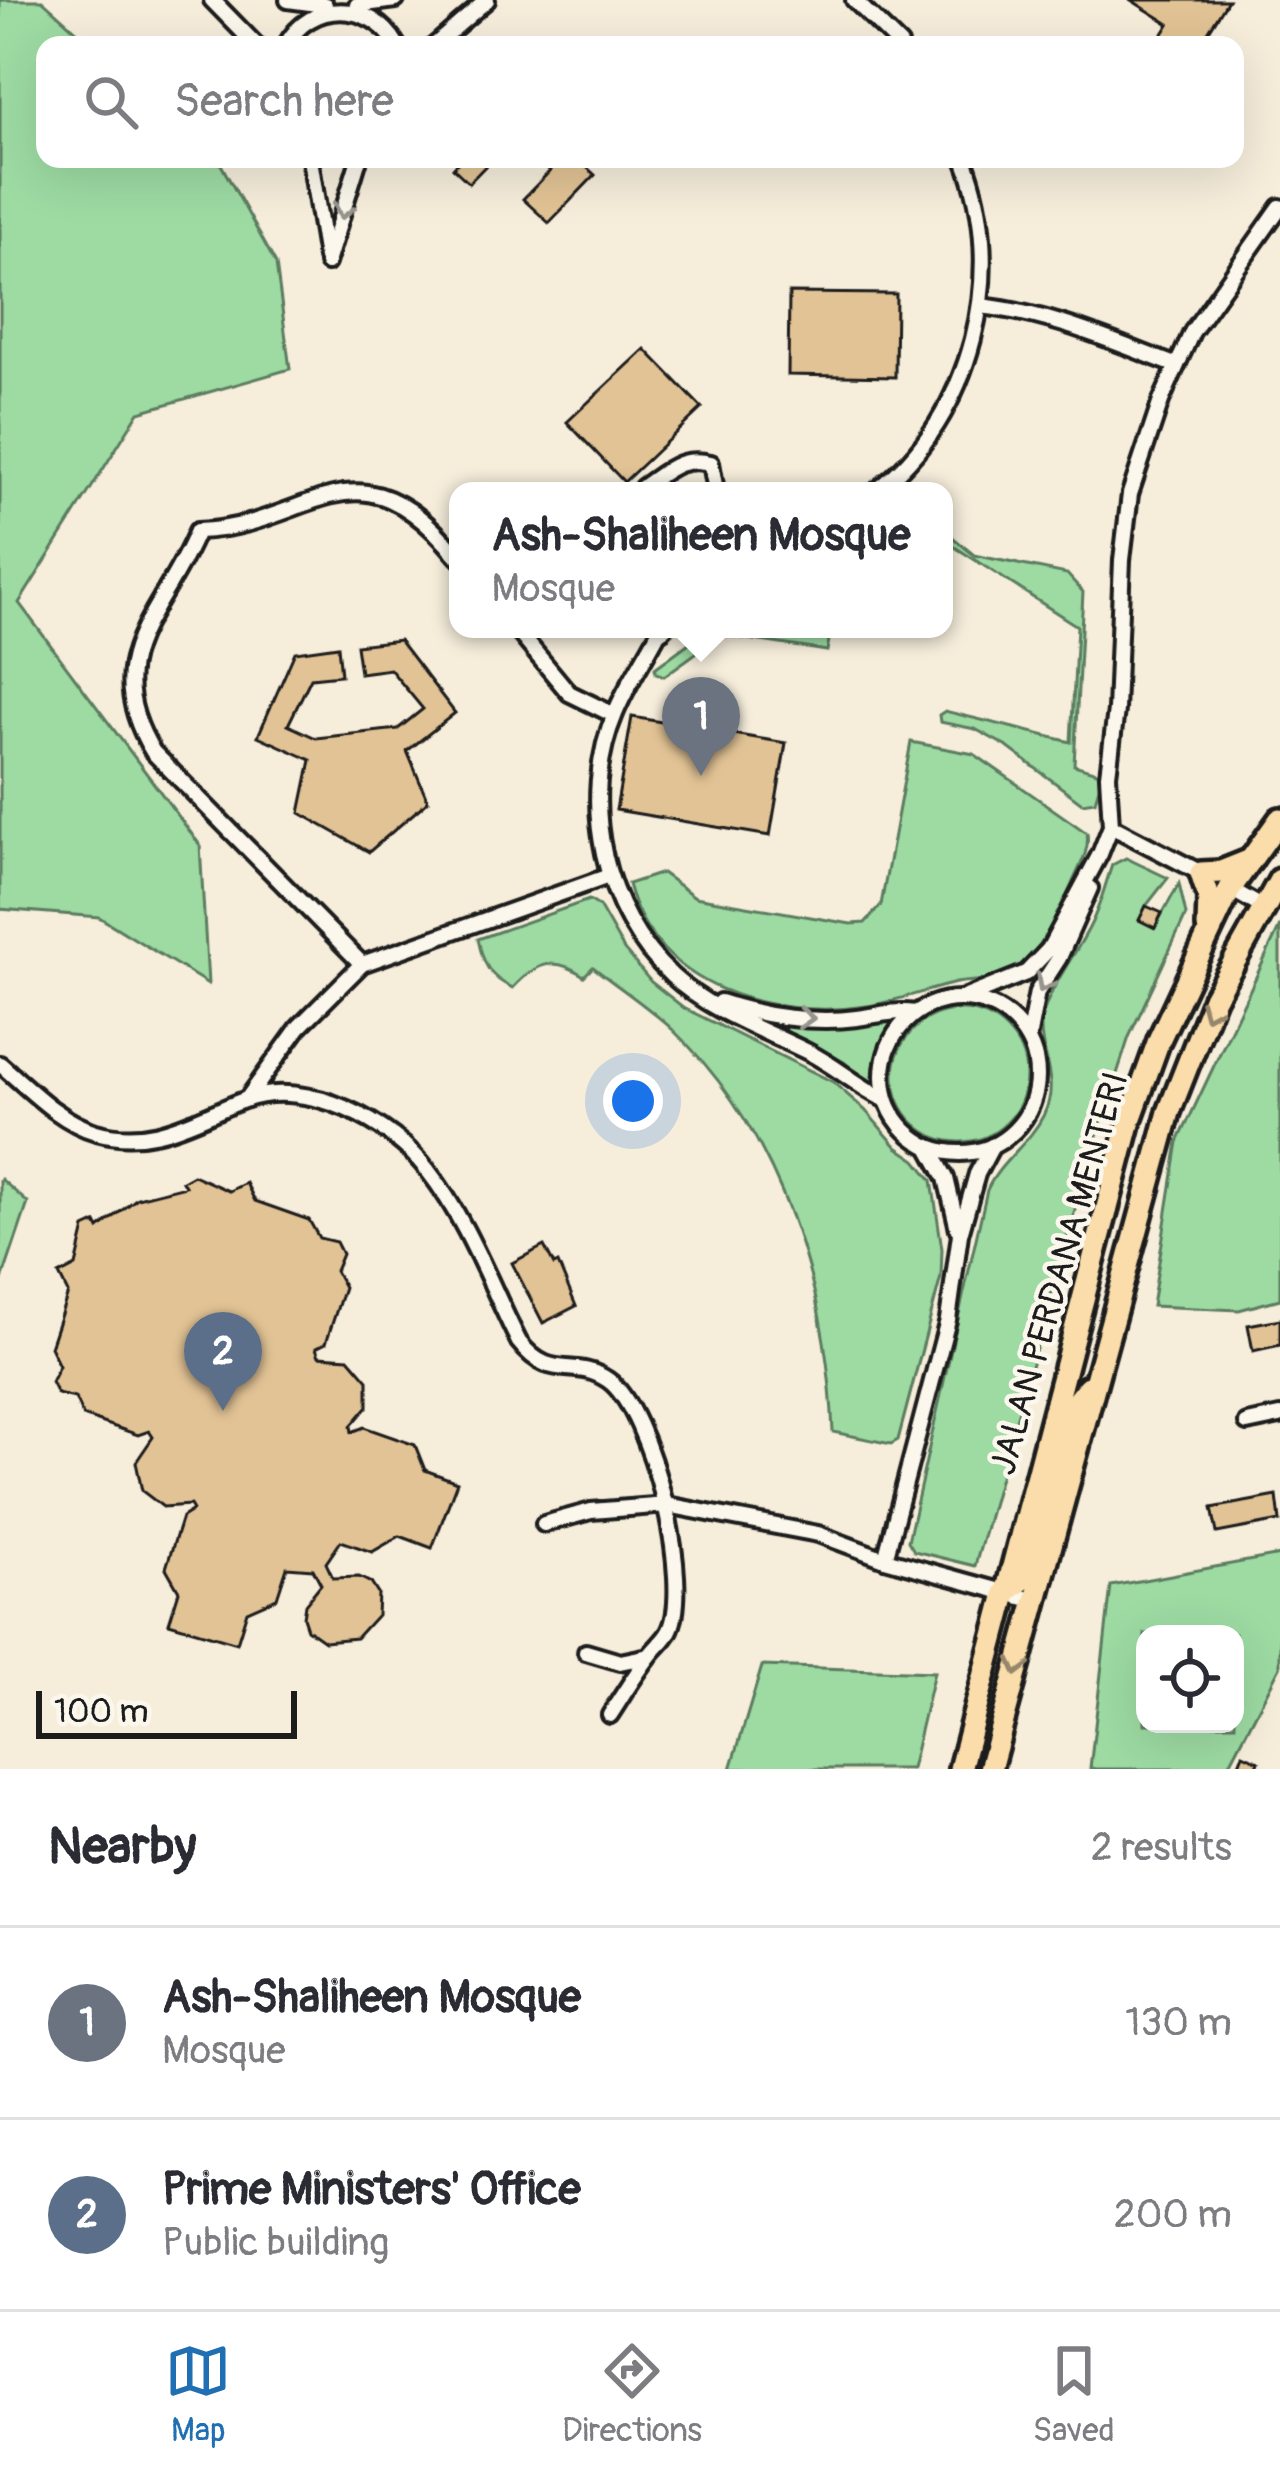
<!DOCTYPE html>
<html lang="en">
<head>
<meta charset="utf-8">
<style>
  body { margin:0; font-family:Pangolin,sans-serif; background:#f7f7f7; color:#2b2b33 }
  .controls { position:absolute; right:36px; bottom:36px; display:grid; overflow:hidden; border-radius:24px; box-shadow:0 12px 48px #0002 }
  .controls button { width:108px; height:108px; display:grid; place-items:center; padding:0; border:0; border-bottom:3px solid #e1e1e2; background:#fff; color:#2b2b33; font:60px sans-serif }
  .scale { position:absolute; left:36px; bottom:30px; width:261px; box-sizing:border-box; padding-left:12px; border:6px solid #1c1c1c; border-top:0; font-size:33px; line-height:42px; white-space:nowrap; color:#1c1c1c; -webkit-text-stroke:9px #fbf7ec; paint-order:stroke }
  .you { position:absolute; left:633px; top:1101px; width:42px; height:42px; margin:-30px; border:9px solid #fff; border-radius:50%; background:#1a73e8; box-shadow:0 0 0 18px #1a73e833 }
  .badge { display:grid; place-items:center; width:78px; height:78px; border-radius:50%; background:#1f6fb2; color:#fff; font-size:39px; font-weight:700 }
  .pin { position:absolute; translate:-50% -99px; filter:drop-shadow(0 3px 6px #0008) }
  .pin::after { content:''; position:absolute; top:63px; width:42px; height:36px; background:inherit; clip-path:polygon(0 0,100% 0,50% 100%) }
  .popup { position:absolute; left:449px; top:482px; width:504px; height:156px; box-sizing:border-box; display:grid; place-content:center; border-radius:24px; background:#fff; filter:drop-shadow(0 3px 9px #0005); font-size:39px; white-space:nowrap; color:#7c7c81 }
  .popup b { font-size:45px; color:#2b2b33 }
  .popup::after { content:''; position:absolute; left:50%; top:100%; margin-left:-24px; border:24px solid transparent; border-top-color:#fff }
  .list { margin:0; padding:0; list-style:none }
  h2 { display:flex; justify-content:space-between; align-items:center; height:156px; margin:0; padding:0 48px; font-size:51px }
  h2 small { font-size:39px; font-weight:400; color:#7c7c81 }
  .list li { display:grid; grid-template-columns:78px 1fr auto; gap:36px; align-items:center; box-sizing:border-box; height:192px; padding:0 48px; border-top:3px solid #e1e1e2 }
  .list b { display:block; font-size:45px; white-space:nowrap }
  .list p { margin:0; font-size:39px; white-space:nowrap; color:#7c7c81 }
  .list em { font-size:39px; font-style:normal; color:#7c7c81 }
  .icon { flex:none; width:66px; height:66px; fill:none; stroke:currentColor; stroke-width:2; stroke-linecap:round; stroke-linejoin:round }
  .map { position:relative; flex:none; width:1280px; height:1769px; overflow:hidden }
  .search { position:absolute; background:#fff; box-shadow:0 12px 48px #0002; left:36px; right:36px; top:36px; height:132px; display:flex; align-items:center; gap:30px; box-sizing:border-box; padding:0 42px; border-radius:24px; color:#7c7c81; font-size:45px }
  .sheet { height:540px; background:#fff }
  nav { display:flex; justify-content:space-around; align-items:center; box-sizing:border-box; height:168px; border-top:3px solid #e1e1e2; background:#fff; font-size:33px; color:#7c7c81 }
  nav a { display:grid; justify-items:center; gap:6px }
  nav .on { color:#1f6fb2 }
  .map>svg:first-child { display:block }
  .green { fill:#9ddba3; stroke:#5c7c60; stroke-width:3; fill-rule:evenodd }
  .building { fill:#e2c395; stroke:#1c1c1c; stroke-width:3 }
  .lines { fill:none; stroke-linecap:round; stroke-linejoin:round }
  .street-casing { stroke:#1c1c1c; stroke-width:22 }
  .primary-casing { stroke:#1c1c1c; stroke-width:30 }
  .street { stroke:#fbf7ec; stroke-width:14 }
  .primary { stroke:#faddab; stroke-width:21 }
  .oneway { stroke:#97948e }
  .oneway2 { stroke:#96866b }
  .labels { text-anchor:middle; stroke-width:9; stroke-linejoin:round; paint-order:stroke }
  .street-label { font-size:36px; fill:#1c1c1c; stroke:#fbf7ec }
</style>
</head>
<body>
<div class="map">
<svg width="1280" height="1769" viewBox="0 0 1280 1769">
  <rect width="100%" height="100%" fill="#f6eddb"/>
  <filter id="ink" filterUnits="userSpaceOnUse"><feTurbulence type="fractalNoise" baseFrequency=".00833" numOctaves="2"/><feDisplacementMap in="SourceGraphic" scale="24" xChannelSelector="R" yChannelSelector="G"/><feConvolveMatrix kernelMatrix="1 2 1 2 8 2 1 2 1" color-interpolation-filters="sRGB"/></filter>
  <g filter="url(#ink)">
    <g class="green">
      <polygon points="0,0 42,0 92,45 45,45 45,159 218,159 276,264 290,369 139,412 19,603 200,845 208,984 99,917 0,909"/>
      <polygon points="944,530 974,555 1067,574 1083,592 1074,765 1103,774 1095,801 1082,803 1006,746 975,729 940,722 939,715 945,711 1071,742 1077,626 944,540"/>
      <polygon points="708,629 831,629 827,651 721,635 664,676 656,673 655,668"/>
      <path d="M911,742L974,754L1087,833C1090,851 1079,867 1072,884C1060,912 1042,950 1017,968C996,984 979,979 956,983C926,990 898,1001 867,1006C772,1020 655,988 628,884L662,873L695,897L851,924L865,923L881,905Z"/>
      <path d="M1126,858L1168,878L1146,906L1140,920L1155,927L1179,884L1186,915L1129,1037L1089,1160L975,1566L914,1551L908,1541L987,1190C1000,1161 1029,1144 1043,1116C1061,1082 1040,1058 1041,1026C1042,997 1077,953 1090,926C1100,907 1105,885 1112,865Z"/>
      <path d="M589,900L599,906L624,950L651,982L684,1008L833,1082L865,1110L897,1147L916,1160L932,1180L942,1249L941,1277L898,1440L891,1444L833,1432C827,1287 781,1134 673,1030C649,1007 619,988 593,967L584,976C554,955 536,963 513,988C489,978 483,963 478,939Z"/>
      <polygon points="1280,926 1280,1299 1239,1310 1152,1306 1178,1142"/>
      <circle cx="960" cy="1076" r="66"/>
      <path d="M892,1021C879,1042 873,1060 872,1086L844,1062L769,1024L837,1027Z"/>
      <polygon points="1,1179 28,1203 0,1286 0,1180"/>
      <path d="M1280,1555V1667L1227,1769H1090L1111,1586ZM1145,1634H1235V1724H1145Z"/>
      <polygon points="762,1666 934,1672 911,1769 731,1769"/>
    </g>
    <g class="building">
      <polygon points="1131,0 1228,0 1200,45 1156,45 1169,24"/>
      <polygon points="461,159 492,159 469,183 453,168"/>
      <polygon points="538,159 578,159 595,175 549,223 523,199 550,171"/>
      <polygon points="789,293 896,294 895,377 788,375"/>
      <polygon points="645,349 702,408 624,482 567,422"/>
      <polygon points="399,640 455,713 407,751 428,801 369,852 300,813 311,760 258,736 295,652 338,646 341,675 311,678 288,725 316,738 398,729 423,709 390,669 360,673 356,645"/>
      <polygon points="632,717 786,743 770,836 616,810"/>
      <polygon points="1146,906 1162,913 1155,928 1139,920"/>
      <polygon points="193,1175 229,1191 246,1183 255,1201 309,1220 319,1238 336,1242 342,1254 335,1271 344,1287 326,1343 316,1348 319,1356 349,1358 368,1380 368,1406 351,1426 352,1432 364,1427 415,1445 425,1470 457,1482 432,1548 400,1536 372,1552 341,1541 326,1563 333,1578 359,1577 371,1583 378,1594 377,1615 356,1638 324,1641 307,1629 303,1617 305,1604 321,1584 313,1569 287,1567 277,1598 247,1611 237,1643 169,1623 179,1591 166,1568 182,1517 193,1510 190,1505 163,1507 142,1491 136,1462 153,1437 149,1431 138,1435 83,1416 75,1398 57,1394 51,1382 59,1366 50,1347 68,1293 59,1275 76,1266 85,1228 96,1223 99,1229 137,1198 185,1186 182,1181"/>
      <polygon points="544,1246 554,1265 558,1263 576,1306 543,1323 512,1263"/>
      <polygon points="1280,1319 1280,1345 1253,1351 1248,1325"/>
      <polygon points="1277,1496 1280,1521 1217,1533 1212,1508"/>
      <polygon points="1243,1754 1259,1761 1256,1769 1237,1769"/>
    </g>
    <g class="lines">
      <defs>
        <g id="street">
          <polyline points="212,0 256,45"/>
          <polyline points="288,0 325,5"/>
          <polyline points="854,0 900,45"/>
          <polyline points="357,5 396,0"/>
          <path d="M286,45C310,0 371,0 397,45"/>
          <polyline points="435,45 487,0"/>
          <polyline points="310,159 326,258"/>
          <polyline points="327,263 359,159"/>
          <path d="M980,306C1049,313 1111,341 1175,365"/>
          <path d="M643,491V487C668,470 680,456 711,463L716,491"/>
          <path d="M876,491C973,418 1008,270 964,159"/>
          <polyline points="516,629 569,693 614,715"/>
          <path d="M664,629L658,633C644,660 626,686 615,714C578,801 604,913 672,976C711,1012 762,1029 808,1052C836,1066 858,1087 886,1100"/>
          <polyline points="1111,826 1207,876"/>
          <polyline points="1227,887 1262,907"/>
          <path d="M362,964L153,752C95,656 162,616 197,531C314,527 354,431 458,557"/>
          <polyline points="961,999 1026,973 1049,949 1100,854 1111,826 1108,775 1116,710 1122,560 1130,494 1161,401 1192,332 1280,207"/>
          <circle cx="960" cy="1076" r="77"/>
          <path d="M720,1002C762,1016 812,1024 857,1018C878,1015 894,1010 915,1013"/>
          <polyline points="1028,1039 1037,992 1059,958 1090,888"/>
          <path d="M0,1064C28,1088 60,1122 96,1132C154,1148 193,1119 244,1100C307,1077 392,1122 429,1172C466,1219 492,1288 519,1342C552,1384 573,1356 608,1380C651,1410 694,1586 669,1632C665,1640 656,1647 651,1654C636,1673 623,1695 610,1715"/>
          <polyline points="247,1099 299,1027 362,964 609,876"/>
          <polyline points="929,1147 946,1178 958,1229"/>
          <polyline points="1247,1423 1280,1416"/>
          <polyline points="544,1524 591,1511 667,1505 818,1534 885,1559 1036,1601"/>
          <polyline points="885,1559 948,1320 960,1234 977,1174 992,1146"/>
          <polyline points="586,1652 620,1662 649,1656"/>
        </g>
        <g id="primary">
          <polyline points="1208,927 1209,898 1201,873 1221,872 1251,860"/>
          <polyline points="1005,1593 1026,1577 1072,1407 1088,1387"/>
          <polyline points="960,1769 1130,1120 1159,1040 1230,889 1280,819"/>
          <polyline points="990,1769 1169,1112 1214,998 1280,880"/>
        </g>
      </defs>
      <use href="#street" class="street-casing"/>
      <use href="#primary" class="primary-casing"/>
      <use href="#street" class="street"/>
      <use href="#primary" class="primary"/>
    </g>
    <defs><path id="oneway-chevron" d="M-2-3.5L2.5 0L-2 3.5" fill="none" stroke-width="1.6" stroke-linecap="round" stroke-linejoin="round" transform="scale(3)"/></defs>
    <g class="oneway">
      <use href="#oneway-chevron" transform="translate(343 211) rotate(105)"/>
      <use href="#oneway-chevron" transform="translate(1044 984) rotate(119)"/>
      <use href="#oneway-chevron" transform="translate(806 1018) rotate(3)"/>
    </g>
    <g class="oneway2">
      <use href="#oneway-chevron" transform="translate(1209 1011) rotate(113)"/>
      <use href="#oneway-chevron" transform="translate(1018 1667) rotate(105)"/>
    </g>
  </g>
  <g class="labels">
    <g class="street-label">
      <text transform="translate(1058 1273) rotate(-74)" y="13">JALAN PERDANA MENTERI</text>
    </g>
  </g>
</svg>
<div class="controls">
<button><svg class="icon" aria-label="locate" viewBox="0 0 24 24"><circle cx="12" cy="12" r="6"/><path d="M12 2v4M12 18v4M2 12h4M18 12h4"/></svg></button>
</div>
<div class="scale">100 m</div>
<div class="you"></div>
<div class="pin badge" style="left:701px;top:776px;background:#6b7280">1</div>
<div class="popup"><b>Ash-Shaliheen Mosque</b>Mosque</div>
<div class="pin badge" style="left:223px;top:1411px;background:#5c6f8a">2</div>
<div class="search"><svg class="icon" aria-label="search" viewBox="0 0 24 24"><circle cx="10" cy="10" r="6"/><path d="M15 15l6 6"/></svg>Search here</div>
</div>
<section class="sheet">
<h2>Nearby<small>2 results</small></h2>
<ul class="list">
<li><span class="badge" style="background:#6b7280">1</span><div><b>Ash-Shaliheen Mosque</b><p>Mosque</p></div><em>130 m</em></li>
<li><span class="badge" style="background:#5c6f8a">2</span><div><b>Prime Ministers' Office</b><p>Public building</p></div><em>200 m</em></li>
</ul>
</section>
<nav>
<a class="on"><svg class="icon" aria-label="map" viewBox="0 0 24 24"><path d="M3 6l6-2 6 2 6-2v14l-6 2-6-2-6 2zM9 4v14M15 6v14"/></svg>Map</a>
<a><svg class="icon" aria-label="directions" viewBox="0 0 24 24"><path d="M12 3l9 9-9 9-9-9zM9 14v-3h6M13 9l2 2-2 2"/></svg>Directions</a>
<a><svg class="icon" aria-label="saved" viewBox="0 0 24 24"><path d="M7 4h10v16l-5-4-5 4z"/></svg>Saved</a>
</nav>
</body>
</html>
